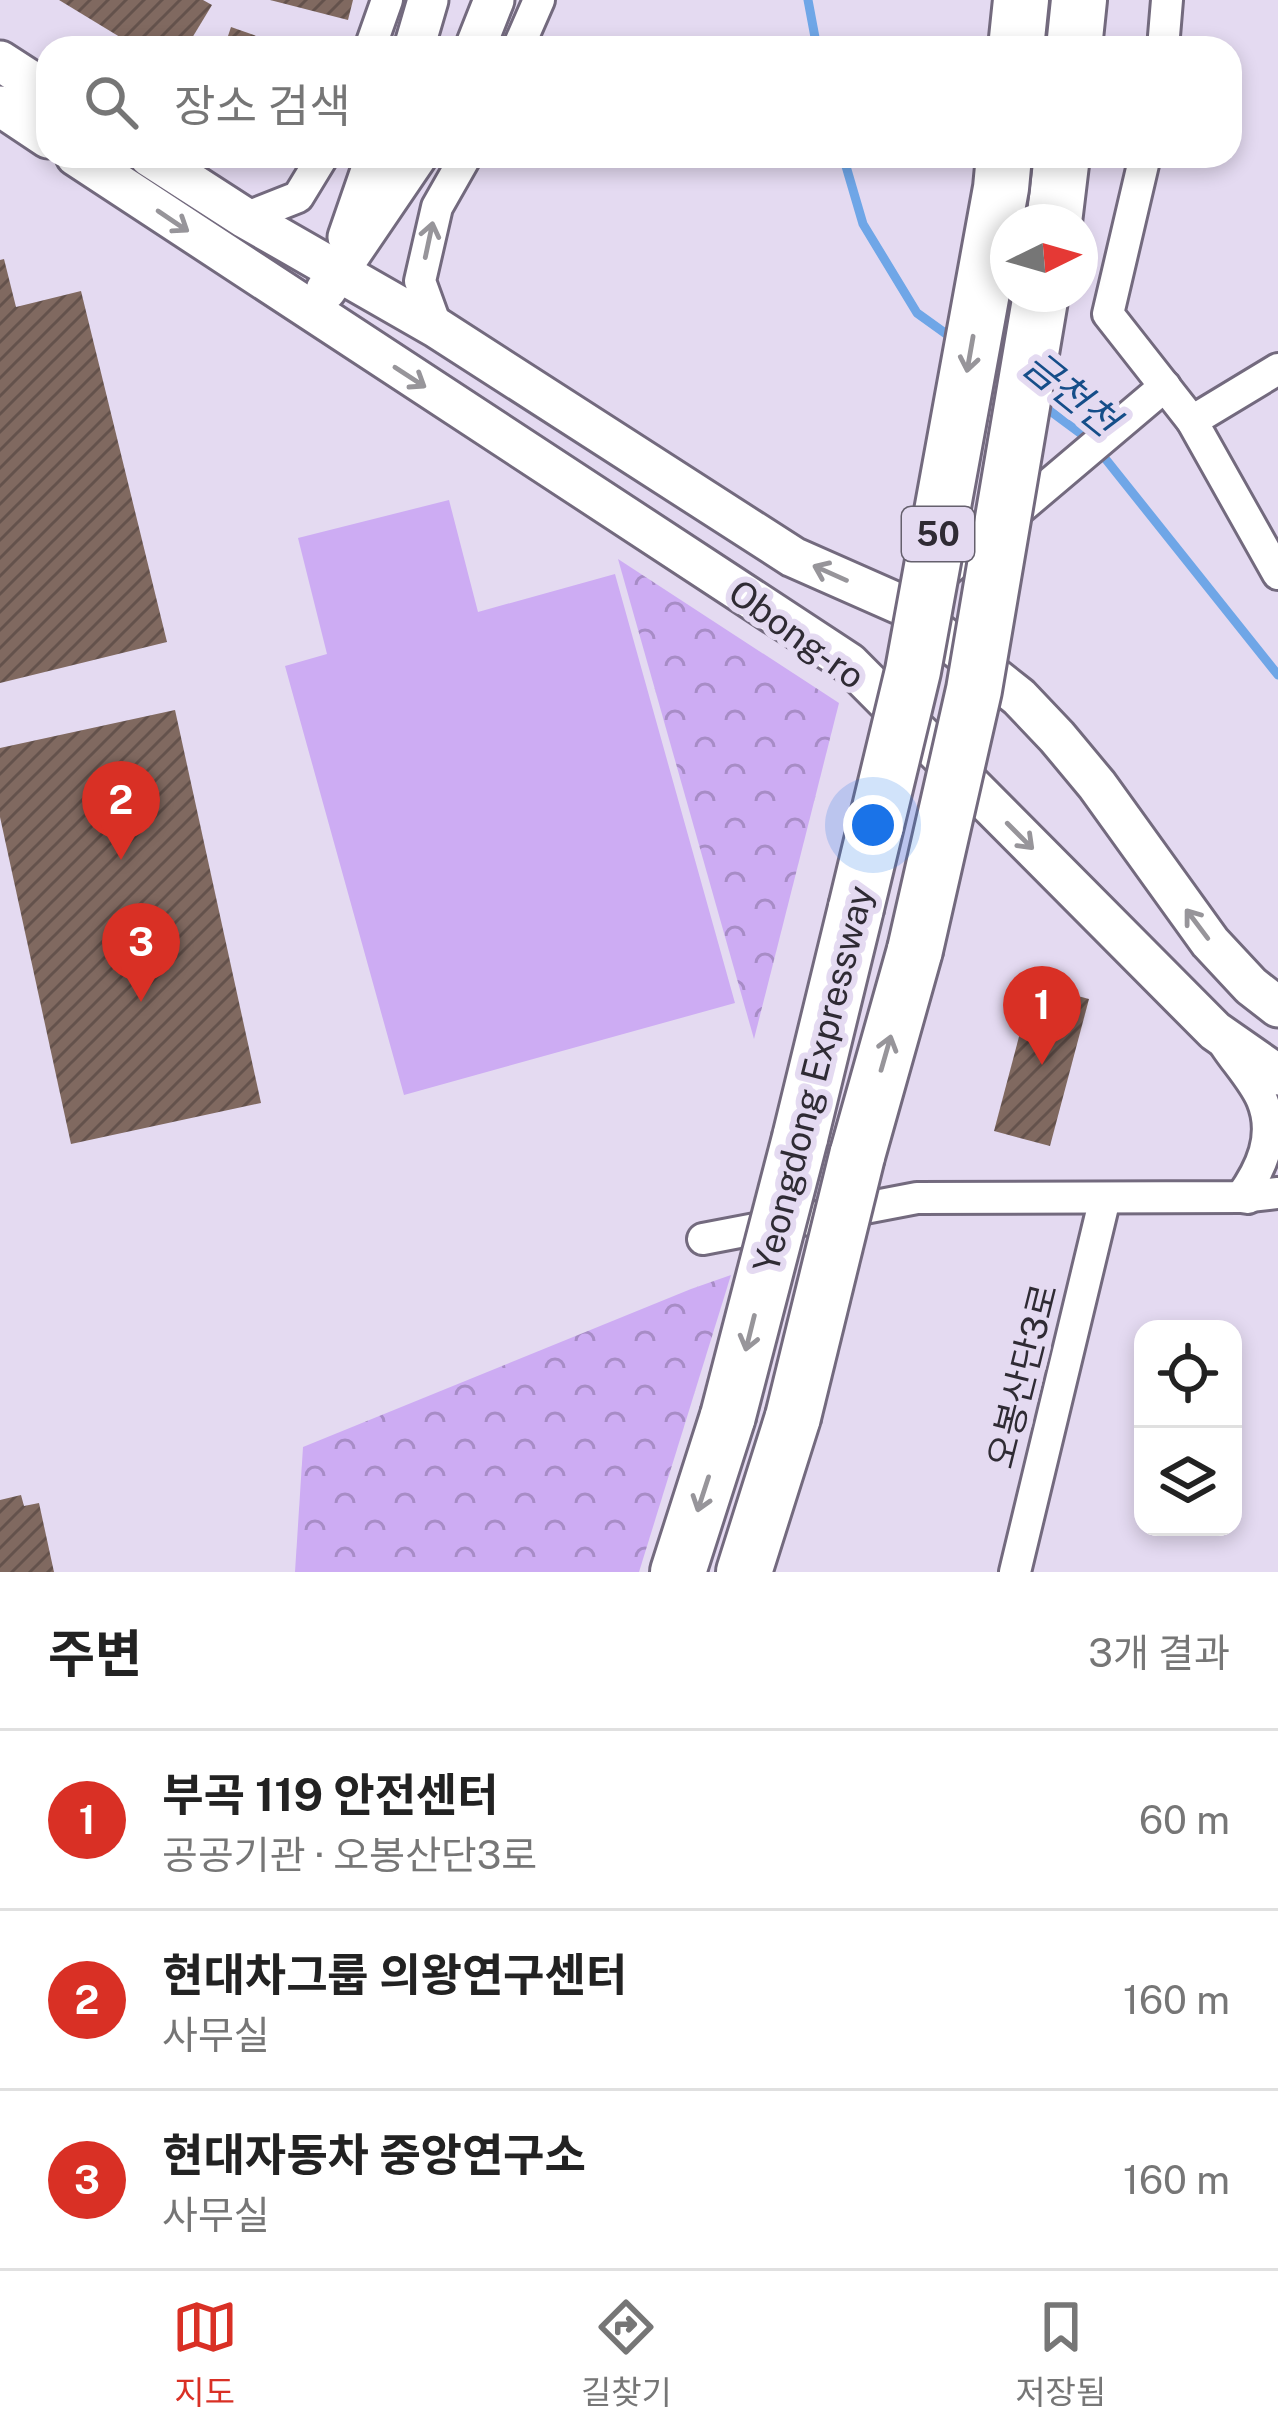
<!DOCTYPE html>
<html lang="ko">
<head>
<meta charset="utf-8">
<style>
  body { margin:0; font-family:"Public Sans","Noto Sans KR",sans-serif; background:#f6f6f6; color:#222 }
  .controls { position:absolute; right:36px; bottom:36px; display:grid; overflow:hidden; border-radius:24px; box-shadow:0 6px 18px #0003 }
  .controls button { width:108px; height:108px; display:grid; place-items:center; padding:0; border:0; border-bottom:3px solid #e0e0e0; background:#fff; color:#222; font:60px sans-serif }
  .compass { position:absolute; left:990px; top:204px; width:108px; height:108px; border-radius:50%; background:#fff; box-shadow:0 6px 18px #0003; rotate:85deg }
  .you { position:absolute; left:873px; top:825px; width:42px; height:42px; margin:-30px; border:9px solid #fff; border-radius:50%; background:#1a73e8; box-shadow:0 0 0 18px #1a73e833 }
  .badge { display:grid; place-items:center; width:78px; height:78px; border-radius:50%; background:#d93025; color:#fff; font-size:39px; font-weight:700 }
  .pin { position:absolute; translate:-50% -99px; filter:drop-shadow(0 3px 6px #0008) }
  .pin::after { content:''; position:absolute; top:63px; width:42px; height:36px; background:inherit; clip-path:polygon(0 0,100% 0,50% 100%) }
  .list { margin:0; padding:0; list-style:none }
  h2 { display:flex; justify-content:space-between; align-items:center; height:156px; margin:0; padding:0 48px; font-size:51px }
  h2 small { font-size:39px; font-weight:400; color:#767676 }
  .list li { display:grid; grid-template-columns:78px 1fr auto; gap:36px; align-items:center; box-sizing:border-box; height:180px; padding:0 48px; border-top:3px solid #e0e0e0 }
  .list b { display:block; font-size:45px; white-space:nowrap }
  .list p { margin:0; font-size:39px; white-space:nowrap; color:#767676 }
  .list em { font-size:39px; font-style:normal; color:#767676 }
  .icon { flex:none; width:66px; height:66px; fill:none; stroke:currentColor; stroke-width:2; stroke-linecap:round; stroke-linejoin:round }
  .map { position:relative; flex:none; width:1278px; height:1572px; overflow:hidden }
  .search { position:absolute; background:#fff; box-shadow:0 6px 18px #0003; left:36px; right:36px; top:36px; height:132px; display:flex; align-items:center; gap:30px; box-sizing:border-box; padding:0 42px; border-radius:36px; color:#767676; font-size:45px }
  .sheet { height:696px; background:#fff }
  nav { display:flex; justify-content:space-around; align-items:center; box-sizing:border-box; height:168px; border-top:3px solid #e0e0e0; background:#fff; font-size:33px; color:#767676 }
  nav a { display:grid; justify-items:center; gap:6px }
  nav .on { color:#d93025 }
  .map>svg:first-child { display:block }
  .green { fill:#cdacf3 }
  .forest { fill:url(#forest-crowns) }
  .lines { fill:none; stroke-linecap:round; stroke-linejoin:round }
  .stream { stroke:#6fa6e7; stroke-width:9 }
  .building { fill:url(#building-hatch) }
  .minor-casing { stroke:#736a7e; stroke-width:36 }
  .tertiary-casing { stroke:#736a7e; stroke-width:45 }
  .motorway-casing { stroke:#736a7e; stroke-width:60 }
  .minor { stroke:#fff; stroke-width:30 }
  .tertiary { stroke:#fff; stroke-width:39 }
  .motorway { stroke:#fff; stroke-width:54 }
  .motorway-bridge-casing { stroke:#736a7e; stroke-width:60; stroke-linecap:butt }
  .motorway-bridge { stroke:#fff; stroke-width:54 }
  .oneway { stroke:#97959a }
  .labels { text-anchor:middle; stroke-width:12; stroke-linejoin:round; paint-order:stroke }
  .shield { fill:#e4daf1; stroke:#65606d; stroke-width:3 }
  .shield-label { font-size:33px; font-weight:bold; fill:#2f2b34 }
  .street-label { font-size:36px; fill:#2f2b34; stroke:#e4daf1 }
  .water-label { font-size:39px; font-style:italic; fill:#164e89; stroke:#e4daf1 }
</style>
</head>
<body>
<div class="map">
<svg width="1278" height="1572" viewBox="0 0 1278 1572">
  <defs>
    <pattern id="forest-crowns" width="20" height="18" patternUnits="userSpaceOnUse" patternTransform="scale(3)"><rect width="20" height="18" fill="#cdacf3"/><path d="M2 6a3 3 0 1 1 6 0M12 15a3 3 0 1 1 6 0" fill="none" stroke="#a78cc6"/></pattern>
    <pattern id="building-hatch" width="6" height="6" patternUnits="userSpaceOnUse" patternTransform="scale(3)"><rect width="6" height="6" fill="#806960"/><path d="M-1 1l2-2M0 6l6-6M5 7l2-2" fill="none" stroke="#64524c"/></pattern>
  </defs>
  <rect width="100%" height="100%" fill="#e4daf1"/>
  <polygon class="green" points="449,500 478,612 615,574 735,1003 404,1095 285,666 327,654 298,538"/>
  <g class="forest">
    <polygon points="618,559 839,703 754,1039"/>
    <polygon points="731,1275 639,1572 295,1572 303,1447 691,1289"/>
  </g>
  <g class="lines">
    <g class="stream">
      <polyline points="808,0 817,48"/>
      <polyline points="843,156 863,224 917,313 956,341"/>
      <polyline points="1042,405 1092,442 1278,675"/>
    </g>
  </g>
  <g class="building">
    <polygon points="59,0 203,0 212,5 186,48 138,48"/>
    <polygon points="270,0 353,0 348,20"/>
    <polygon points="231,27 279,44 277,48 224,48"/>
    <polygon points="4,259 16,307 81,291 167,642 0,683 0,260"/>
    <polygon points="175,710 261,1103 71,1144 0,817 0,748"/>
    <polygon points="1033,984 1089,999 1050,1146 994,1131"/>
    <polygon points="21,1495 24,1506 39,1503 54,1572 0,1572 0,1500"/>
  </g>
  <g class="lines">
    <defs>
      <g id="minor">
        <polyline points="370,48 387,0"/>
        <polyline points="518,48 539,0"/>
        <polyline points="1163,48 1167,0"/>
        <polyline points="1145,156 1108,314 1192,421 1278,574"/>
        <polyline points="245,218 298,197 323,156"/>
        <polyline points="437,328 420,281 437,207 466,156"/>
        <polyline points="1192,421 1278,369"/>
        <polyline points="931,584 1165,386"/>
        <path d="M1225,1045C1236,1062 1254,1081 1262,1100C1277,1136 1261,1169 1241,1197L1248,1198"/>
        <polyline points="703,1239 917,1198 1241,1197 1278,1193"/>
        <polyline points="1015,1572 1105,1198"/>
      </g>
      <g id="tertiary">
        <polyline points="414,48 428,0"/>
        <polyline points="475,48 494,0"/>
        <polyline points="0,61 48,92"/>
        <polyline points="0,106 48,138"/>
        <polyline points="76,156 849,663 1215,1031 1278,1075"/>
        <polyline points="149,156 245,218 437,328 793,557 904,606 1019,697 1057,737 1097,785 1210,942 1251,986 1278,1007"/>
        <polyline points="348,237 376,156"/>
        <polyline points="326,290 417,156"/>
      </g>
      <g id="motorway">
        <polyline points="1016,48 1021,0"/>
        <polyline points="1074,48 1079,0"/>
        <polyline points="1054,222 1062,156"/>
        <polyline points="800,1138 856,908"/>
        <polyline points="857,1156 915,950"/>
        <polyline points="678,1572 728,1416"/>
        <polyline points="744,1572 793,1417"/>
      </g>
    </defs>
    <use href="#minor" class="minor-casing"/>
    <use href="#tertiary" class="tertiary-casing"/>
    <use href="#motorway" class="motorway-casing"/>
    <use href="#minor" class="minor"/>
    <use href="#tertiary" class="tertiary"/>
    <use href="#motorway" class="motorway"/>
    <defs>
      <g id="motorway-bridge">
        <polyline points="856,908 913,671 1001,188 1004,156"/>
        <polyline points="915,950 974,690 1041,294"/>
        <polyline points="728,1416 800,1138"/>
        <polyline points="793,1417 857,1156"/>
      </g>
    </defs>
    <use href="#motorway-bridge" class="motorway-bridge-casing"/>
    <use href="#motorway-bridge" class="motorway-bridge"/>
  </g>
  <defs><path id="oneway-shaft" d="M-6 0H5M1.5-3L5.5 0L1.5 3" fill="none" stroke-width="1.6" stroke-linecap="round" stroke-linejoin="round" transform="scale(3)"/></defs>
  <g class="oneway">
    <use href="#oneway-shaft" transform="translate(173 221) rotate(34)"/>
    <use href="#oneway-shaft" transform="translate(429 240) rotate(-78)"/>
    <use href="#oneway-shaft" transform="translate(970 354) rotate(100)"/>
    <use href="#oneway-shaft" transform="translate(410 377) rotate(33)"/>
    <use href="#oneway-shaft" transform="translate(830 573) rotate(-156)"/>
    <use href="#oneway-shaft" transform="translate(1020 836) rotate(45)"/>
    <use href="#oneway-shaft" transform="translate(1197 924) rotate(-127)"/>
    <use href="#oneway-shaft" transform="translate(886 1053) rotate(-74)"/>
    <use href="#oneway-shaft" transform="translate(750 1333) rotate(104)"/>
    <use href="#oneway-shaft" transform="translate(703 1494) rotate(108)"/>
  </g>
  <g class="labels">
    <rect class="shield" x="902" y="507" width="72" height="54" rx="9"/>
    <g class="shield-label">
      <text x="938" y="546">50</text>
    </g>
    <g class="street-label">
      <text transform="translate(797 634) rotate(36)" y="13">Obong-ro</text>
      <text transform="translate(813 1079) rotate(-76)" y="13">Yeongdong Expressway</text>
      <text transform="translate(1022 1376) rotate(-76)" y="13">오봉산단3로</text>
    </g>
    <g class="water-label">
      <text transform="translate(1071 393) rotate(39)" y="14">금천천</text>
    </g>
  </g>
</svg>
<div class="controls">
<button><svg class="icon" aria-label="locate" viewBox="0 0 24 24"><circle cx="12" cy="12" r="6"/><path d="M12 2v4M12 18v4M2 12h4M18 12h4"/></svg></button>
<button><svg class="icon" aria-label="layers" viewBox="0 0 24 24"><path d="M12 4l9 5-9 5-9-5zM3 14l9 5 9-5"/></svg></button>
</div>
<svg class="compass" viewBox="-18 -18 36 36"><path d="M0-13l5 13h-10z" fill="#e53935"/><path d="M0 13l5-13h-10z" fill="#767676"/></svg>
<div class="you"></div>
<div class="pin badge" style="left:1042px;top:1065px">1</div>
<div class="pin badge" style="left:121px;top:860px">2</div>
<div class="pin badge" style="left:141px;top:1002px">3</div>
<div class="search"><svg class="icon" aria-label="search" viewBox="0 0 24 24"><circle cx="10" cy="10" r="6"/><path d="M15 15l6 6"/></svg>장소 검색</div>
</div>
<section class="sheet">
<h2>주변<small>3개 결과</small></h2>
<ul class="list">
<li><span class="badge">1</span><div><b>부곡 119 안전센터</b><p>공공기관 · 오봉산단3로</p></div><em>60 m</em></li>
<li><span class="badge">2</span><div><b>현대차그룹 의왕연구센터</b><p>사무실</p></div><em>160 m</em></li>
<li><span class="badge">3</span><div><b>현대자동차 중앙연구소</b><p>사무실</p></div><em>160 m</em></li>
</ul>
</section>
<nav>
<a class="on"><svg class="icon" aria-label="map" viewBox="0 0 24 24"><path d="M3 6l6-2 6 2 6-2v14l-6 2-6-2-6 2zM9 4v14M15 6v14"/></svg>지도</a>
<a><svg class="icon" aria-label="directions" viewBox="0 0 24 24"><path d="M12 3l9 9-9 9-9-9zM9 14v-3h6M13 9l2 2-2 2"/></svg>길찾기</a>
<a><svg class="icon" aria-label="saved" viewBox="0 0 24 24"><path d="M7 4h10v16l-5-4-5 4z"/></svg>저장됨</a>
</nav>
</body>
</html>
